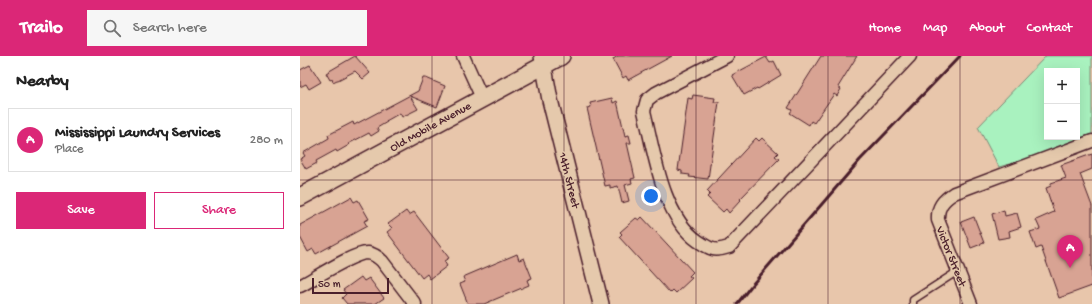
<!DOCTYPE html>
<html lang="en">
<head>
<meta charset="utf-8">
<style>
  body { margin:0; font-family:"Gochi Hand",sans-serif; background:#f6f6f6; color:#222 }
  .controls { position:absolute; right:12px; top:12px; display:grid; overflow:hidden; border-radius:0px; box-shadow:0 4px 16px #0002 }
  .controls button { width:36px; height:36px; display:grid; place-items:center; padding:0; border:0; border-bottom:1px solid #e0e0e0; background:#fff; color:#222; font:20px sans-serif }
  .scale { position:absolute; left:12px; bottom:10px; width:77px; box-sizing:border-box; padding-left:4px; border:2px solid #4a1f2b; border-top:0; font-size:11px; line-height:14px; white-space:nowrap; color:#4a1f2b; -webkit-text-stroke:3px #e5c9ac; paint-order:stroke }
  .you { position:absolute; left:351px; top:140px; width:14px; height:14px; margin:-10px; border:3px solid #fff; border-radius:50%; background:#1a73e8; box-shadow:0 0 0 6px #1a73e833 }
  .badge { display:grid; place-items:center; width:26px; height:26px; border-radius:50%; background:#db2777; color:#fff; font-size:13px; font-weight:700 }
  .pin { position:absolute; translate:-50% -33px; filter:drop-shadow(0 1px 2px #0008) }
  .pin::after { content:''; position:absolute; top:21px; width:14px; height:12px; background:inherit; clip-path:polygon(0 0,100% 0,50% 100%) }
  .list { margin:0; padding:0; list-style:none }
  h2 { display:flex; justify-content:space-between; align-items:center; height:52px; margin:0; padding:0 16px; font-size:17px }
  h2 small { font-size:13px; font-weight:400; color:#767676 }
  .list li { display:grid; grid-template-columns:26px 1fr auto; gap:12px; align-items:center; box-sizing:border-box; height:64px; margin:0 8px 8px; padding:0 8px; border:1px solid #e0e0e0; border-radius:0px }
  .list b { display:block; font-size:15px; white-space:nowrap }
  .list p { margin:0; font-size:13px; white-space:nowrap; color:#767676 }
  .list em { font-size:13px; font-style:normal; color:#767676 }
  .actions { display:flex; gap:8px; padding:12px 16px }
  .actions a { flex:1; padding:9px 0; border:1px solid #db2777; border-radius:0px; text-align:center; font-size:14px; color:#db2777 }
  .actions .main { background:#db2777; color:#fff }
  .icon { flex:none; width:22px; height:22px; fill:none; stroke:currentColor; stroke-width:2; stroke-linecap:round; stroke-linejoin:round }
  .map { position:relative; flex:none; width:792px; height:248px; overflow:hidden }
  header { display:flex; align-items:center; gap:24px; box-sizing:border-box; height:56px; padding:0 20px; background:#db2777; color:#fff }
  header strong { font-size:19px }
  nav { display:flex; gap:22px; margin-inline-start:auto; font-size:14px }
  .search { width:280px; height:36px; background:#f6f6f6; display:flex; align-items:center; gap:10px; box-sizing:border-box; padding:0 14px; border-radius:0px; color:#767676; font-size:15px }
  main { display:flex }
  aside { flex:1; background:#fff }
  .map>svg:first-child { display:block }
  .green { fill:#a9f2bf; stroke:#7a8875; fill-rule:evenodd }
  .building { fill:#d8a393; stroke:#4a1f2b }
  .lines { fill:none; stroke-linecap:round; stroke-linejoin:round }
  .service-casing { stroke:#4a1f2b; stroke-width:9 }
  .minor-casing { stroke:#4a1f2b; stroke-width:15 }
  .tertiary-casing { stroke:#4a1f2b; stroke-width:18 }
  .secondary-casing { stroke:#4a1f2b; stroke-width:20 }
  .service { stroke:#e5c9ac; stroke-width:6 }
  .minor { stroke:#e5c9ac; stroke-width:12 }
  .tertiary { stroke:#e5c9ac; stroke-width:15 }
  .secondary { stroke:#e5c9ac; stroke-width:17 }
  .rail { stroke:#4a1f2b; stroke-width:3 }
  .grid { fill:none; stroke:#4a1f2b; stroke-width:1; stroke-opacity:0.55 }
  .labels { text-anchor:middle; stroke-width:3; stroke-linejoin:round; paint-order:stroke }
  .street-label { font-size:12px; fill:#4a1f2b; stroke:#e5c9ac }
</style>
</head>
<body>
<header>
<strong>Trailo</strong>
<div class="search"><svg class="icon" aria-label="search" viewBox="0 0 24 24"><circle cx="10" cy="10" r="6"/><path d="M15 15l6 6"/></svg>Search here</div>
<nav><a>Home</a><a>Map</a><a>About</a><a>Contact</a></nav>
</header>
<main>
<aside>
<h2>Nearby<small></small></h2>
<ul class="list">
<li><span class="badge">A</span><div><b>Mississippi Laundry Services</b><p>Place</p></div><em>280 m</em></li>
</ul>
<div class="actions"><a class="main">Save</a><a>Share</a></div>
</aside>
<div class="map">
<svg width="792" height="248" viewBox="0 0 792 248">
  <rect width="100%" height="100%" fill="#e8c6ab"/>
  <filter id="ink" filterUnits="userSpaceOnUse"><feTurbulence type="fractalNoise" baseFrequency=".025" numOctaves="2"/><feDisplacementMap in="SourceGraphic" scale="8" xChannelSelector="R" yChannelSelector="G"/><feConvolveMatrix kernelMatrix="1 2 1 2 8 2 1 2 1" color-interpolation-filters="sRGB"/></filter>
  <g filter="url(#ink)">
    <path class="green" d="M746,0H792V84L699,111L678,71ZM747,15H777V81H747Z"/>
    <g class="building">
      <polygon points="55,0 70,17 63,23 55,15 38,24 37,24 33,26 32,23 30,24 26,17"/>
      <polygon points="318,0 372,0 328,24 326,20 323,22 313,3"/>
      <polygon points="521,0 557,0 538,31 541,33 537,40 534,38 514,67 511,65 509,69 490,57 492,54 488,52"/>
      <polygon points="466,1 470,7 474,5 481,19 458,33 457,32 444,39 432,19"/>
      <polygon points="10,9 21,26 9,33 6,28 0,31 0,14"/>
      <polygon points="123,22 126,22 145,30 137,51 110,40 118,53 102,61 100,57 86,65 87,66 77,72 79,75 71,80 69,77 48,88 49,89 37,96 36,94 16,105 17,107 6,113 0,103 5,100 3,97 29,82 28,79 53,66 54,69 118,35"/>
      <polygon points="393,39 415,42 414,46 419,46 408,123 389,121 390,119 382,118 382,115 378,114 388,42 392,43"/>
      <polygon points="312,42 313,47 317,45 325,80 329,79 331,87 327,87 335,122 331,123 332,127 325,129 329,145 322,147 318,130 310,132 310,129 305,130 287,52 291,51 290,47"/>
      <polygon points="456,82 459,85 462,82 478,97 475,100 479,103 440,143 441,144 429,157 426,153 423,156 407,141 410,138 407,135"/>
      <polygon points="792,98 792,113 780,118 792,150 792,230 759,242 741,191 736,193 730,176 740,173 736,164 754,156 746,132 751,130 751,127 766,122 761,109"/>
      <polygon points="51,141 54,146 58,144 69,163 64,165 67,170 16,198 13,193 8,196 0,181 0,169"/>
      <polygon points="704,154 705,160 717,157 721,171 709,175 710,181 698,183 692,158"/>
      <polygon points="106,155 109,159 114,156 149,202 144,205 147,210 130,223 127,218 122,222 87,176 92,172 88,168"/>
      <polygon points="342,161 393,216 389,220 392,222 376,237 373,234 370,237 319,181 322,178 320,176 336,162 339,164"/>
      <polygon points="674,161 684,187 671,192 661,166"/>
      <polygon points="217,198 219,204 224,202 232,222 227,224 229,229 184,248 168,248 160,228 165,226 163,221"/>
      <polygon points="61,221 64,225 69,222 84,242 75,248 47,248 42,242 46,238 43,234"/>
    </g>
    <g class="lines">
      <defs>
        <polyline id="service" points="613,248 613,244 658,215"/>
        <g id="minor">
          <polyline points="163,0 182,42"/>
          <path d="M427,0L356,37L347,44L344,55C354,95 362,160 398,185C410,193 414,196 429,191L610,0"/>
          <path d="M0,230C14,223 54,196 68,197C74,198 78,201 82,205L115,248"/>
          <path d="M671,248L638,164C637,151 643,144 654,137L792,85"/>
        </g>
        <polyline id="tertiary" points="242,0 250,44 301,248"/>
        <polyline id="secondary" points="0,141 261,0"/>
      </defs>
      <use href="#service" class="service-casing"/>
      <use href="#minor" class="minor-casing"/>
      <use href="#tertiary" class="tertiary-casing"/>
      <use href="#secondary" class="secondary-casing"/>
      <use href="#service" class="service"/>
      <use href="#minor" class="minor"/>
      <use href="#tertiary" class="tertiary"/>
      <use href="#secondary" class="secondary"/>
      <polyline class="rail" points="437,248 451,230 560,104 660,0"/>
    </g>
  </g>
  <path class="grid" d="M132,0V248M264,0V248M396,0V248M528,0V248M660,0V248M0,124H792"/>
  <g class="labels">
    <g class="street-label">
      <text transform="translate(130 70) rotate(-29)" y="4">Old Mobile Avenue</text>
      <text transform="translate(270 124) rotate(76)" y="4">14th Street</text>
      <text transform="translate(652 200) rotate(68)" y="4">Victor Street</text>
    </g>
  </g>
</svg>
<div class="controls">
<button>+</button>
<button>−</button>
</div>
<div class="scale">50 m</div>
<div class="you"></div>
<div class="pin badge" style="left:770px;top:212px">A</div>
</div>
</main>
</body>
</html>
